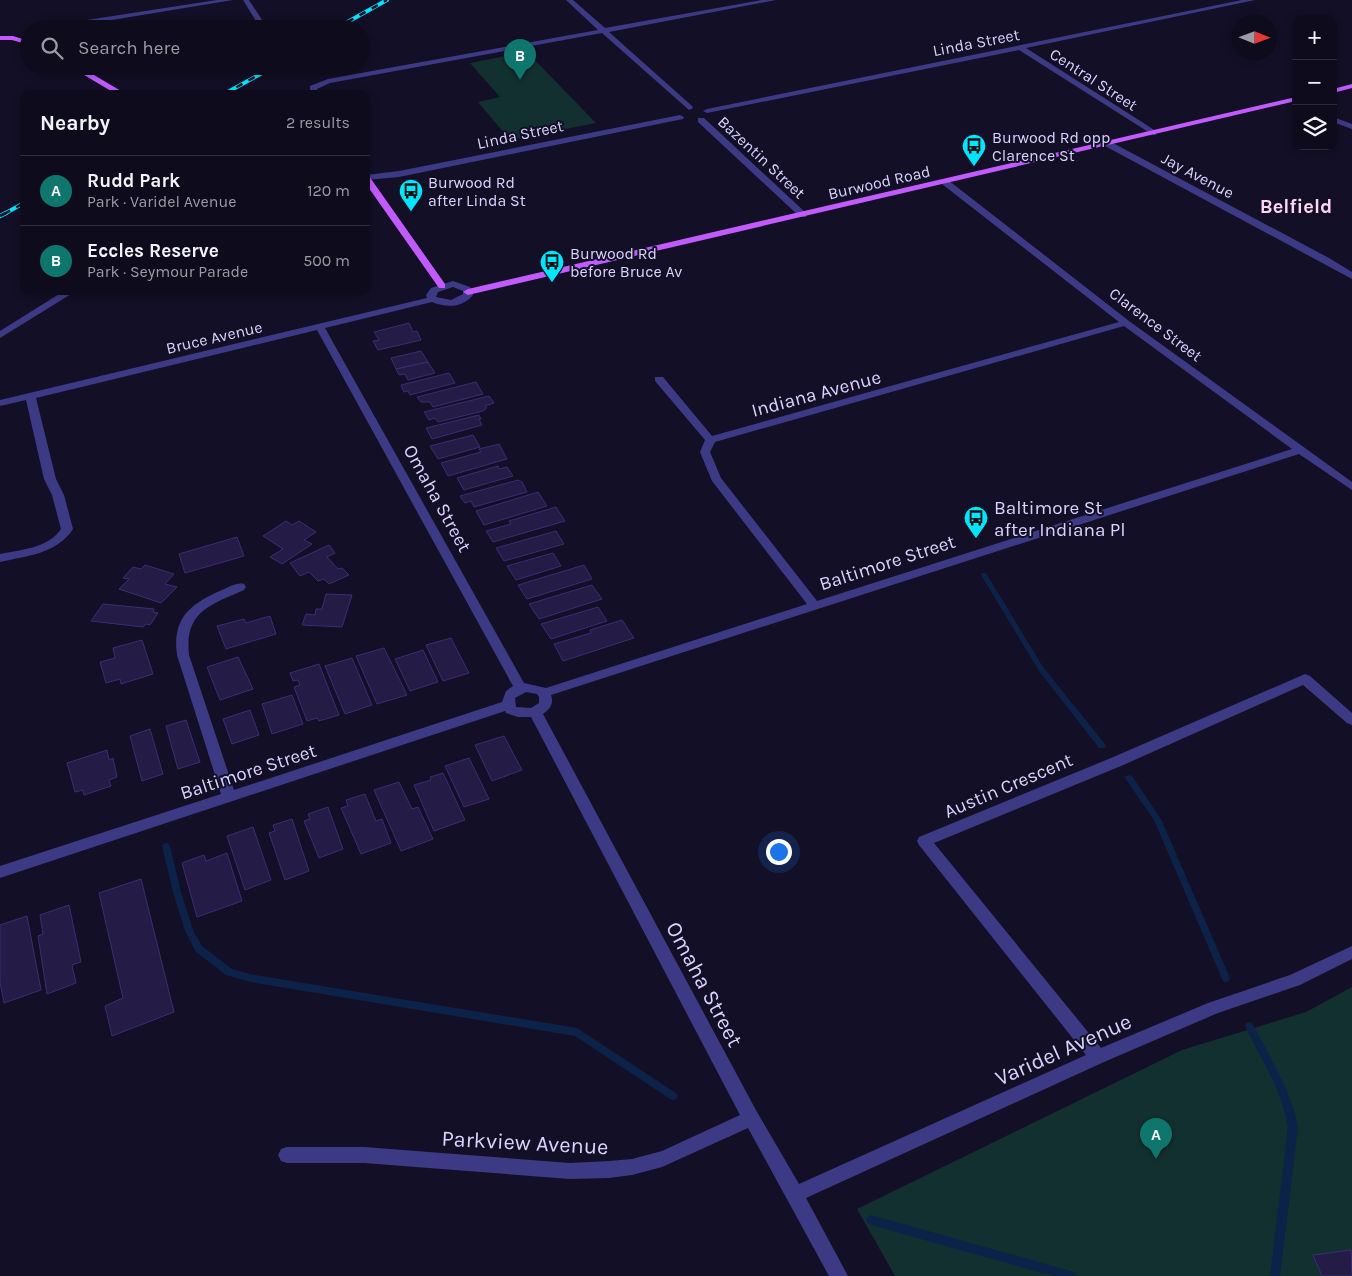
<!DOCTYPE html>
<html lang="en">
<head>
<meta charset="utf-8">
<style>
  body { margin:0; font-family:Karla,sans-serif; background:#1c1929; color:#f1f3f6 }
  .controls { position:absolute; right:15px; top:15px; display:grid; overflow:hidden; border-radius:10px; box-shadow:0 2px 8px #0003 }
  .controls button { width:45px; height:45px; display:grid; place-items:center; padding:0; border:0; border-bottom:1px solid #2e2b3b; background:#0e0b1c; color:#f1f3f6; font:25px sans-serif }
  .compass { position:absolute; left:1232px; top:15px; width:45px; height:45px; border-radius:50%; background:#0e0b1c; box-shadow:0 2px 8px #0003; rotate:91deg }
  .you { position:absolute; left:778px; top:851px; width:18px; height:18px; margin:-12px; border:4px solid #fff; border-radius:50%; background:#1a73e8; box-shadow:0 0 0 8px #1a73e833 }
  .badge { display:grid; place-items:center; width:32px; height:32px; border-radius:50%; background:#0f766e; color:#fff; font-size:16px; font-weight:700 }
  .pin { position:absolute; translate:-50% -41px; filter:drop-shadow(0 1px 2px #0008) }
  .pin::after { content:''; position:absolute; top:26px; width:18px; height:15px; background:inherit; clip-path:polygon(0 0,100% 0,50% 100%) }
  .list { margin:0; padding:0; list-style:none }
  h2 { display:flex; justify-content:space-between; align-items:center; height:65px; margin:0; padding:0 20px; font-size:21px }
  h2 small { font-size:16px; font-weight:400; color:#9b9ba3 }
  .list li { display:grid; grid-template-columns:32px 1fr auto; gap:15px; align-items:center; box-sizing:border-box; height:70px; padding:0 20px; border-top:1px solid #2e2b3b }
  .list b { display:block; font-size:19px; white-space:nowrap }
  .list p { margin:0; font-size:16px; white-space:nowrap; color:#9b9ba3 }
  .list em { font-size:16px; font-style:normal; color:#9b9ba3 }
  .icon { flex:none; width:28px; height:28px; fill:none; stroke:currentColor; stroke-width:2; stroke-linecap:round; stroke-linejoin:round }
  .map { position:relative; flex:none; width:1352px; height:1276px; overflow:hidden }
  .search { position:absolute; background:#0e0b1c; box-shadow:0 2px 8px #0003; left:20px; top:20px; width:350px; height:55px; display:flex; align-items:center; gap:12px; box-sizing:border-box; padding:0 18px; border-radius:28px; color:#9b9ba3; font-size:19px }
  .panel { position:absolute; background:#0e0b1c; box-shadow:0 2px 8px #0003; left:20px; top:90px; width:350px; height:205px; border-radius:10px }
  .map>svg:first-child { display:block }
  .green { fill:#12302f }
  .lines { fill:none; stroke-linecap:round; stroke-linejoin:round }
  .stream { fill:#0c2248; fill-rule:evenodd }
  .building { fill:#241b47; stroke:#3b2d73 }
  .minor { fill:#3d3a85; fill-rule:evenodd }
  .major { fill:#c25bff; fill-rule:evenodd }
  .rail-far1-casing { stroke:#00e5ff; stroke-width:4 }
  .rail-casing { stroke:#00e5ff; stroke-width:4.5 }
  .rail-far1 { stroke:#130f26; stroke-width:2.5; stroke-dasharray:7; stroke-linecap:butt }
  .rail { stroke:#130f26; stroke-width:3; stroke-dasharray:9; stroke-linecap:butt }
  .labels { text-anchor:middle; stroke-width:4; stroke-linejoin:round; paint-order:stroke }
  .far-street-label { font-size:16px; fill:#d9d4ff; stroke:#130f26 }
  .far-poi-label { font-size:16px; fill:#d9d4ff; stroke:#130f26; text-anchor:start }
  .street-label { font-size:19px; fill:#d9d4ff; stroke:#130f26 }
  .poi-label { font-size:19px; fill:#d9d4ff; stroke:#130f26; text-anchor:start }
  .far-district-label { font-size:20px; font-weight:bold; fill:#ffd6f0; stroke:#130f26 }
  .near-street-label { font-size:22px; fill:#d9d4ff; stroke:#130f26 }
</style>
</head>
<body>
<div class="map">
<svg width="1352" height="1276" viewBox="0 0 1352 1276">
  <rect width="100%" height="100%" fill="#130f26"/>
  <g class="green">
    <polygon points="527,52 596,123 510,140 478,102 500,97 470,63"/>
    <polygon points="1352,987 1352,1276 895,1276 857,1209 1182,1050 1306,1012"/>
  </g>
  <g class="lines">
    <g class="stream">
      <polygon points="982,573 986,573 1043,667 1105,744 1106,746 1105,748 1099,748 1039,671 981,575"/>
      <polygon points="1129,775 1132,776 1161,819 1230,978 1229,981 1226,982 1223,981 1154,820 1125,778 1126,776"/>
      <polygon points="166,843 169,844 170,846 181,892 193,930 202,946 232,969 250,974 577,1028 676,1093 678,1096 676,1099 673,1100 670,1099 575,1036 250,982 226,975 196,952 185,931 173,892 162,846 163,844"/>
      <path d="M1249,1022L1252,1023L1272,1060L1286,1088L1295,1114L1298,1127L1280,1276H1270L1288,1127C1281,1088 1262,1061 1245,1026L1246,1023Z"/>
      <polygon points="871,1215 1071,1271 1075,1272 1076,1276 1053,1276 871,1225 868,1223 866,1220 868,1217"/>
    </g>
  </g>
  <g class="building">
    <polygon points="409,323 413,332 417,331 421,340 378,350 373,341 379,340 374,332"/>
    <polygon points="421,351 428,362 396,369 391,358"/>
    <polygon points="428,362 435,373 408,380 405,374 399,375 396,369"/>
    <polygon points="449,373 455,383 410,395 408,391 404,392 401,385"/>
    <polygon points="476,382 483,394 433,407 430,402 421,402 417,397"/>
    <polygon points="489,396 494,403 485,406 487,408 483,411 438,422 435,418 429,420 424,412"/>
    <polygon points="479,415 481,419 479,419 482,425 432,439 426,428"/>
    <polygon points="473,435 480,447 438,459 430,446"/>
    <polygon points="499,444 507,459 448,476 441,463 481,452 479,449"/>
    <polygon points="498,466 499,469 507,467 513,476 464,490 457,478"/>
    <polygon points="518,480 522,482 527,492 474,507 471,501 465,503 460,496"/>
    <polygon points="538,492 547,506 484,525 476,511"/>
    <polygon points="556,507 565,521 493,542 486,531 511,524 509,521"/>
    <polygon points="286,521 292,525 299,521 316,532 304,540 312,544 282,564 270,557 283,549 263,536"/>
    <polygon points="556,531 564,544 504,561 496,548"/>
    <polygon points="237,537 244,556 185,573 179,554"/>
    <polygon points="329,545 335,553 327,557 338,569 342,568 349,575 329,584 324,579 318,581 309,572 300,576 290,563"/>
    <polygon points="553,553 561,566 516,580 507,566"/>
    <polygon points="145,565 174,574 165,584 177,587 161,603 119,589 129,579 123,578 133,567 141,569"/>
    <polygon points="584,565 592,579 527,599 518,585"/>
    <polygon points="592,585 602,599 539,619 529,604"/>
    <polygon points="326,594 352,595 342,627 302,625 306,614 315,615 316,609 322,609"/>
    <polygon points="103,604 154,609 153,612 158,613 150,625 146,624 143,627 91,621"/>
    <polygon points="598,607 607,621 551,639 541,624"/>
    <polygon points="270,616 276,634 226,649 217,626 244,619 246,623"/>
    <polygon points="622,620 634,638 563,661 554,644 591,633 590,630"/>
    <polygon points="451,638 469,673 443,681 426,645"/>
    <polygon points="142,640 153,674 121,684 120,679 106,683 100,662 115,658 113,648"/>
    <polygon points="384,648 407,695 377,704 356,656"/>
    <polygon points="423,650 438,682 410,691 395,659"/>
    <polygon points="238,657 253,689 220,700 207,667"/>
    <polygon points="352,658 372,705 345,714 325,666"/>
    <polygon points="319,664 339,715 319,721 317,718 307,721 294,687 300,685 298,680 293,681 290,673"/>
    <polygon points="292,695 303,724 272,734 262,704"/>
    <polygon points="250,710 259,735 232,744 223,719"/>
    <polygon points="186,720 200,762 178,769 166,726"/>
    <polygon points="150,729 163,774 142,781 130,736"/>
    <polygon points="504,736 522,770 492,781 475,745"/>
    <polygon points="107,750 109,760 113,758 117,777 109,780 111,786 84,795 83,790 75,792 67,763"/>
    <polygon points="469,758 489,799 464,807 445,766"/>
    <polygon points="443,773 465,820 434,831 414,785 431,780 430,777"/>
    <polygon points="399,782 412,809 418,807 433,839 401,851 374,790"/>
    <polygon points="365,794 376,821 382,819 391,843 361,854 341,808 348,806 346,800"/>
    <polygon points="328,807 343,849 319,858 304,821 310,819 308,814"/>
    <polygon points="292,819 309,871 285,880 269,833 275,831 273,825"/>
    <polygon points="253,827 271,880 245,890 227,836"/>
    <polygon points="227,853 242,901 197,917 182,863 204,855 206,861"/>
    <polygon points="141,879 174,1012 112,1036 105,1006 123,998 99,893"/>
    <polygon points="69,905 81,962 72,965 76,983 47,994 38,936 43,934 40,915"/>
    <polygon points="27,916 41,990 4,1003 0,982 0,925"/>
    <polygon points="1351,1250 1352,1276 1322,1276 1313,1255"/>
  </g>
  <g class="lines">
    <g class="minor">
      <polygon points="217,0 233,0 57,29 44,28 48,26"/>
      <polygon points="243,0 249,0 268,29 261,29"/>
      <polygon points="566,0 573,0 605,28 762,0 776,0 609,32 692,106 693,108 689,110 602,33 330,83 317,89 318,94 310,94 310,86 328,79 598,30"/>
      <polygon points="1242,0 1255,0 1026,48 1156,131 1156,135 1153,135 1019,50 707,113 703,111 707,109"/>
      <polygon points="680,115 684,117 683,119 399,177 366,180 366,175 399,171"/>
      <polygon points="1333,117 1352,124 1352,129 1333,122"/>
      <polygon points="698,118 704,118 806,213 806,217 800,217 698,122"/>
      <polygon points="1105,142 1111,142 1329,258 1352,272 1352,279 1105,146"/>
      <path d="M942,180H948L1129,321L1352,482V490L1299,454L551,695C554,704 550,709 543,714L757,1112L799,1184L1086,1055L919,845L917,841L919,837L1111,758L1305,674L1310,676L1352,713V725L1347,723L1303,685L1121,766L934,843L1101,1048L1208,1003L1290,975L1352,946V959L1300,985L1218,1013L1104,1062L806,1198L848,1276H829L748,1128L662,1167L632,1175L609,1178L570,1179L364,1163H287L281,1161L278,1155L281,1149L287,1147H364L570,1163L609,1161L632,1159L662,1151L740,1115L531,717H518L506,713L505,711L0,878V866L221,794L177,655C172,618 190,604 222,590C229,587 237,582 244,584L246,587L244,590C210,605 184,612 189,655L234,790L502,702L506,691L513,686L317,330L36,398L56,479L64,495L73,529C57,554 26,556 0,562V554C20,550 49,548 61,529L52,495L44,479L26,400L0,406V400L427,298L426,295L431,288L453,281L470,287L473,295C462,308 447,308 432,302L325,328L524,683L546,688L807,604L712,481L700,452L705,440L655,381V377H663L712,436L1119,322L942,184ZM453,287L463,291V294L451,300L436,297L438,292ZM1124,326L1292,449L817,601L721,478L710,452L715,442ZM526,692L537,694L539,697V703L531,708L516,707L515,698Z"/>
      <polygon points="64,291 76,291 0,338 0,331"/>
    </g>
    <g class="major">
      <polygon points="0,36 13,36 29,41 29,45 12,40 0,40"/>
      <polygon points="69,66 79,66 126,94 116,94"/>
      <polygon points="1352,84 1352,88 1333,93 1333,89"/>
      <polygon points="1296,97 1296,101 468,295 463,292 468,289"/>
      <polygon points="366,176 369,176 445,284 445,288 439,288 366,184"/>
    </g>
    <defs>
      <g id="rail-far1">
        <polyline points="335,29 387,0"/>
        <polyline points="224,94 275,66"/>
        <polyline points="4,214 24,203"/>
      </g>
      <polyline id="rail" points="0,216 6,213"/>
    </defs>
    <use href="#rail-far1" class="rail-far1-casing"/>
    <use href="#rail" class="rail-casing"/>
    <use href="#rail-far1" class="rail-far1"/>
    <use href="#rail" class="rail"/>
  </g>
  <defs>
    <symbol id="bus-pin" viewBox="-11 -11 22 30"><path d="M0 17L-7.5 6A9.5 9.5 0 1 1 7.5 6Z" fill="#00e5ff" stroke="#130f26"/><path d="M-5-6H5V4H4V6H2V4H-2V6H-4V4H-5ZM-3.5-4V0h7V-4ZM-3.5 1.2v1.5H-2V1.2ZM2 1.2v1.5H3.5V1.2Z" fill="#111"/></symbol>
  </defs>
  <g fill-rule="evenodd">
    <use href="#bus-pin" x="960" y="132" width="28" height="38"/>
    <use href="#bus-pin" x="397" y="177" width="28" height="38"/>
    <use href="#bus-pin" x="538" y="248" width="28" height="38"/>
    <use href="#bus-pin" x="962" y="504" width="28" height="38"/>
  </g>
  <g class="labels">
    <g class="far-street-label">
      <text transform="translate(976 42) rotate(-11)" y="6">Linda Street</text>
      <text transform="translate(1094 79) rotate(33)" y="6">Central Street</text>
      <text transform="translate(520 134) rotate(-12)" y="6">Linda Street</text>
      <text transform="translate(762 157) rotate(43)" y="6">Bazentin Street</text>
      <text transform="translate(1198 175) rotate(28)" y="6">Jay Avenue</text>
      <text transform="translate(879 182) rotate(-13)" y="6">Burwood Road</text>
      <text transform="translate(1156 324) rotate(37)" y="6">Clarence Street</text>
      <text transform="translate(214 337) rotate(-13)" y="6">Bruce Avenue</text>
    </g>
    <g class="far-poi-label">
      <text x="992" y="143">Burwood Rd opp<tspan x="992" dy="18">Clarence St</tspan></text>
      <text x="428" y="188">Burwood Rd<tspan x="428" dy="18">after Linda St</tspan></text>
      <text x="570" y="259">Burwood Rd<tspan x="570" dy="18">before Bruce Av</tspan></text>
    </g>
    <g class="street-label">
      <text transform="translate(816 393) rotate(-15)" y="7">Indiana Avenue</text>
      <text transform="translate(438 498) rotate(61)" y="7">Omaha Street</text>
      <text transform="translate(887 562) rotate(-18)" y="7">Baltimore Street</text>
      <text transform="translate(248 771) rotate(-18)" y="7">Baltimore Street</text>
      <text transform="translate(1008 785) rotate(-23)" y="7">Austin Crescent</text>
    </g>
    <g class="poi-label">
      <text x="994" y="514">Baltimore St<tspan x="994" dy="22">after Indiana Pl</tspan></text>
    </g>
    <g class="far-district-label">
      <text x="1296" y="213">Belfield</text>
    </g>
    <g class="near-street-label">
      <text transform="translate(705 984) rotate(62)" y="8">Omaha Street</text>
      <text transform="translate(1063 1049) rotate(-24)" y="8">Varidel Avenue</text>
      <text transform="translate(525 1142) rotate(3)" y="8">Parkview Avenue</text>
    </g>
  </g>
</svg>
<div class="controls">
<button>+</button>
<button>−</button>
<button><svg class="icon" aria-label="layers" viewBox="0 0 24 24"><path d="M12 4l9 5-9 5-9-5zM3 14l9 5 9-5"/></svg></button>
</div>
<svg class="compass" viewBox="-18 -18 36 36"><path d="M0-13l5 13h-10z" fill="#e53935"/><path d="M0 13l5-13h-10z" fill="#9b9ba3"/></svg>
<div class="you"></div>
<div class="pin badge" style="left:1156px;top:1159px">A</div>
<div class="pin badge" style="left:520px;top:80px">B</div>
<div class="search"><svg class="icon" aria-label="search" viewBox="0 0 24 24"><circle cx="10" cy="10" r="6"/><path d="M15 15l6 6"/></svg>Search here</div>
<section class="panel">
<h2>Nearby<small>2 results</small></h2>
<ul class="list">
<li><span class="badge">A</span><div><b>Rudd Park</b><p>Park · Varidel Avenue</p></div><em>120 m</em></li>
<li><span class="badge">B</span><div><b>Eccles Reserve</b><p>Park · Seymour Parade</p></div><em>500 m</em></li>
</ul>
</section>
</div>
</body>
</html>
